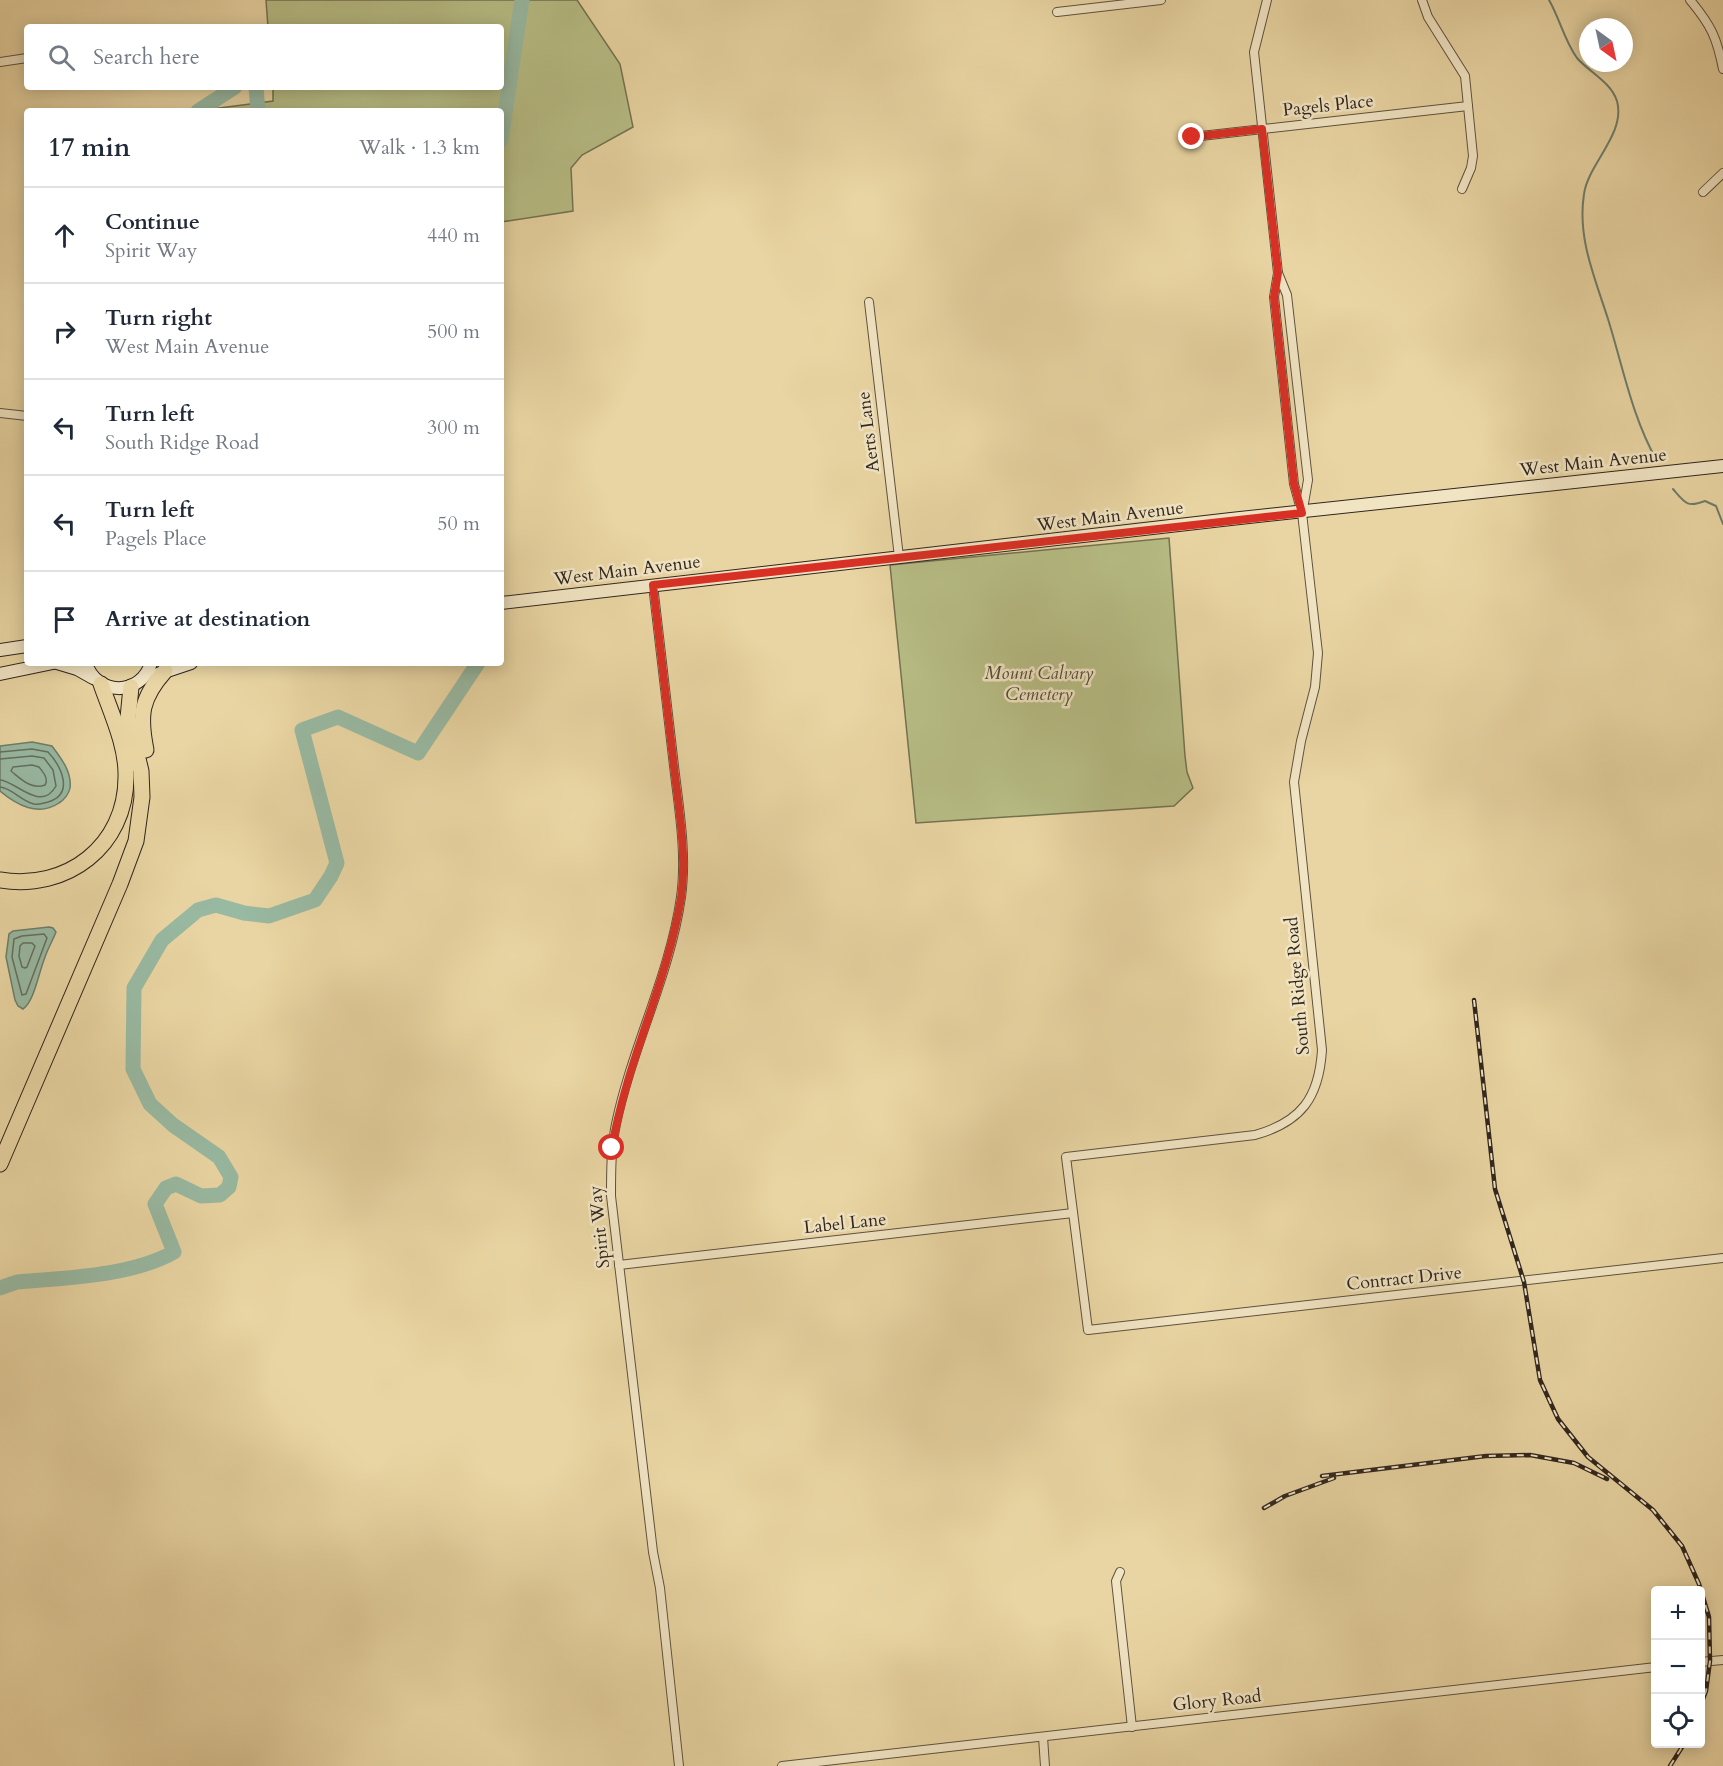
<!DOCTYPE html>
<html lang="en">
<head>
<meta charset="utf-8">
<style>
  body { margin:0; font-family:Cardo,serif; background:#f6f6f7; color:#1f2937 }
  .controls { position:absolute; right:18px; bottom:18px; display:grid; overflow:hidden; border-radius:6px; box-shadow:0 3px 15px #0003 }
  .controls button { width:54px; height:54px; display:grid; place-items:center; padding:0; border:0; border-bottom:2px solid #e0e1e3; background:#fff; color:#1f2937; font:30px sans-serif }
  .compass { position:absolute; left:1579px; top:18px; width:54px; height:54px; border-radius:50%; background:#fff; box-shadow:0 3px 15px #0003; rotate:147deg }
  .stop { position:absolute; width:18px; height:18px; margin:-14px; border:4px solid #d93025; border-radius:50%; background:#fff }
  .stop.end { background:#d93025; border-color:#fff; box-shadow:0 2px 6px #0008 }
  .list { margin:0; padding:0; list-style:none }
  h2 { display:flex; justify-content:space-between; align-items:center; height:78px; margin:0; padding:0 24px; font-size:26px }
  h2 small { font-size:20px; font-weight:400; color:#747a83 }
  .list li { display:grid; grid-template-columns:39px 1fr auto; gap:18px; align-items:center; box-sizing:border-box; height:96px; padding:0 24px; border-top:2px solid #e0e1e3 }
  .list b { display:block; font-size:22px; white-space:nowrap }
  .list p { margin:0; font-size:20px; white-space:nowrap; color:#747a83 }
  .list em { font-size:20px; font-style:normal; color:#747a83 }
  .icon { flex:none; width:33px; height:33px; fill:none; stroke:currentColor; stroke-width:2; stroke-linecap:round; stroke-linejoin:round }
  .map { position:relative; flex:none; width:1723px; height:1766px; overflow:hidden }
  .search { position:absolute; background:#fff; box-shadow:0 3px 15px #0003; left:24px; top:24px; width:480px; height:66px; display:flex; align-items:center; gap:15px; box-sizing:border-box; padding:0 21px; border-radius:6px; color:#747a83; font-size:22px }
  .panel { position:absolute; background:#fff; box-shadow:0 3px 15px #0003; left:24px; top:108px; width:480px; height:558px; border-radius:6px }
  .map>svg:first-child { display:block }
  .green { fill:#b7bd85; stroke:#747252; stroke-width:1.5 }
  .water { fill:#98b9a2; stroke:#6e7e6d; stroke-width:1.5 }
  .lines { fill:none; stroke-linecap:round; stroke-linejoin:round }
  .shore { stroke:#647060; stroke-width:1.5 }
  .stream { stroke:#6e7e6d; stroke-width:2 }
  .river { stroke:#98b9a2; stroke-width:15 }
  .street-casing { stroke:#5e523f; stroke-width:10 }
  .secondary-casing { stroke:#30261e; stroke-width:14 }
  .highway-casing { stroke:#30261e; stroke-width:17 }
  .street { stroke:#f1e4c3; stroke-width:8 }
  .secondary { stroke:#f1e4c3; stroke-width:12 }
  .highway { stroke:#e9d5a3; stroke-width:15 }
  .rail-casing { stroke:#30261e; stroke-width:4.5 }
  .rail { stroke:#f1e4c3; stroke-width:2; stroke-dasharray:7; stroke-linecap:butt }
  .route { stroke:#d93025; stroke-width:8 }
  .labels { text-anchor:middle; stroke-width:5; stroke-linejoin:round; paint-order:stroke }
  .street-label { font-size:18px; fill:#30261e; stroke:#f1e4c3 }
  .park-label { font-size:18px; font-style:italic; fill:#524c38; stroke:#f1e4c3 }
</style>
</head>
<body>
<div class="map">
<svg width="1723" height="1766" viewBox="0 0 1723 1766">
  <rect width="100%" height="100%" fill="#e9d5a3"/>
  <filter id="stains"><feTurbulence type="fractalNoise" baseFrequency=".00333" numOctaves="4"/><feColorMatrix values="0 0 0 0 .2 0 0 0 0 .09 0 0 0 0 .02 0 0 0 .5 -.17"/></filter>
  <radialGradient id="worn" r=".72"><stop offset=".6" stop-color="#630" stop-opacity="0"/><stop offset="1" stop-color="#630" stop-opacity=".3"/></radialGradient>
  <g class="green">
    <polygon points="266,0 577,0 620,64 633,127 582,155 571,168 573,211 501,222 501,111 196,111 273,101 273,87 501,87 501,27 268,27"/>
    <polygon points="1169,538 1185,756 1187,772 1193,788 1174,806 916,823 890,565"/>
  </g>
  <g class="water">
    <path d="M32,742L52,746C61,758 72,772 70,788C69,794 64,800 59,803C38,817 17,805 0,791V746Z"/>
    <path d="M49,927L53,928L56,932C52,942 47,950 44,960C39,972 34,1002 23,1009L18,1006L15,1000L6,957L9,934L13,931Z"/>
  </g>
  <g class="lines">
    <g class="shore">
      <path d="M0,752L32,749L48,752C61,766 75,794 48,802C43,803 39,805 34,804C21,801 12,788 0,787"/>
      <path d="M0,759L32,756L44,758L53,770L56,786C41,813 16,781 0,780"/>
      <path d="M32,765L39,767C43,772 49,779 45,785C31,790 21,779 11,771L13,767Z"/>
      <polygon points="44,934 47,938 26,994 22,995 12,957 14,939 22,936"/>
      <polygon points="23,943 32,943 35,946 27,967 25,968 22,967 19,956 20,946"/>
    </g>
    <g class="stream">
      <path d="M1549,0C1560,19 1564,40 1577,58C1589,72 1611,82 1617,101C1626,134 1588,164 1584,194C1577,238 1595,278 1608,319C1623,367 1632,417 1657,461"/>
      <path d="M1673,489C1685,503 1687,508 1705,501L1716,506L1723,524"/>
    </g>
    <g class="river">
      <polyline points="256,87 258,111"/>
      <polyline points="198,111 235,87"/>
      <polyline points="501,140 522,0"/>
      <path d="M0,1288L17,1282C65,1278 132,1276 174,1252L155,1204L166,1188L176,1184L201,1196L220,1195L229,1187L231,1177L219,1157L173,1125L150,1104L133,1069L134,988L162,940L198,910L216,905L244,913L269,916L315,900L331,876L337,863L302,730L338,717L418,753L478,663"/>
    </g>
    <defs>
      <g id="street">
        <path d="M1267,0L1254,52L1278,273L1274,297L1294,484L1302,513L1318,653L1315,687L1301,741L1294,782L1322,1050C1319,1098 1301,1122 1255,1135L1066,1157L1088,1330L1723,1258"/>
        <polyline points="1422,0 1428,17 1465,76 1473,156 1471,168 1462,189"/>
        <path d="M1690,0C1711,25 1717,38 1723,69"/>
        <polyline points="1057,12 1161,0"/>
        <polyline points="0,62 27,58"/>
        <polyline points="1192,137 1468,106"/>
        <polyline points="1703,192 1723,173"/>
        <polyline points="1278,273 1287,295 1308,480 1303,509"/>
        <polyline points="869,302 899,557"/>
        <polyline points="0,413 27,416"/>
        <path d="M653,585C660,646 667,706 674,766C679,809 687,854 681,897C670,975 632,1047 616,1124C611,1148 611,1172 611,1196L653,1552L660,1588L679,1766"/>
        <polyline points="619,1265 1073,1213"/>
        <polyline points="1120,1572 1116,1581 1132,1727"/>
        <polyline points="1700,1662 1723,1660"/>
        <polyline points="1043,1737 1045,1766"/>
        <polyline points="782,1766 1656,1667"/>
      </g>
      <g id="secondary">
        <polyline points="501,603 1231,519 1723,466"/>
        <polyline points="0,650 27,646"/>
        <polyline points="57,663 77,669 93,678"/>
        <path d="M86,663C96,696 141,697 151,663"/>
        <polyline points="0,674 53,663"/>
        <polyline points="158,674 191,663"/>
      </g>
      <g id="highway">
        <path d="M146,750C139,715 141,698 165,671"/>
        <path d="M0,880C67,891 126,846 126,777C127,746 111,713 101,684"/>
        <polyline points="0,1164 120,884 136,841 142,797 141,771 128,718 131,687"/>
      </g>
    </defs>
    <use href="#street" class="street-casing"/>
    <use href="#secondary" class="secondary-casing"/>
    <use href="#highway" class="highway-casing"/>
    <use href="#street" class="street"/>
    <use href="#secondary" class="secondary"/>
    <use href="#highway" class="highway"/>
    <defs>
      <g id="rail">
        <polyline points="1474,1000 1495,1189 1524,1282 1540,1380 1558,1419 1588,1457 1653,1510 1682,1546 1699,1584 1709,1617 1710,1661 1706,1691 1700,1707"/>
        <polyline points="1322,1476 1486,1456 1530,1455 1574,1463 1607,1479"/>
        <polyline points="1264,1508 1285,1496 1334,1478"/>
        <polyline points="1670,1766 1684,1744"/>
      </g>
    </defs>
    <use href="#rail" class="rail-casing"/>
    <use href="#rail" class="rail"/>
  </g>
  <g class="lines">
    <path class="route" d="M612,1148C626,1063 667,984 681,898C687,855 679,810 674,767C667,706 660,646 653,585L1302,513L1294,484L1274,297L1278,273L1262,129L1192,137"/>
  </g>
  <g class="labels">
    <g class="street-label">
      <text transform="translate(1328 105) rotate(-6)" y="6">Pagels Place</text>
      <text transform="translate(868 432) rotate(-97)" y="6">Aerts Lane</text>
      <text transform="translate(1593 462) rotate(-6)" y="6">West Main Avenue</text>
      <text transform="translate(1110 516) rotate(-7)" y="6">West Main Avenue</text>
      <text transform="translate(627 570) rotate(-7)" y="6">West Main Avenue</text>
      <text transform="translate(1297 986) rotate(-95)" y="6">South Ridge Road</text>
      <text transform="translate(845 1223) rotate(-6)" y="6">Label Lane</text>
      <text transform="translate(599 1227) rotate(-96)" y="6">Spirit Way</text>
      <text transform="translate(1404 1278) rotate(-6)" y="6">Contract Drive</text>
      <text transform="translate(1217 1700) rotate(-6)" y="6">Glory Road</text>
    </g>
    <g class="park-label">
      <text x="1039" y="679">Mount Calvary<tspan x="1039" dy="21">Cemetery</tspan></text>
    </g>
  </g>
  <rect width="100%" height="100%" filter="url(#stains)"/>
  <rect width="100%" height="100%" fill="url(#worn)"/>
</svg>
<div class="controls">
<button>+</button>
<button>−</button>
<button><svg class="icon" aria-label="locate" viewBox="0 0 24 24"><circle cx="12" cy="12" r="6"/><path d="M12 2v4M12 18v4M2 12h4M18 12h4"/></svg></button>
</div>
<svg class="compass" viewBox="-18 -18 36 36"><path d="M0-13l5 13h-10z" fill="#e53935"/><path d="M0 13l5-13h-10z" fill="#747a83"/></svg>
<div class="stop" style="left:612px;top:1148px"></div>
<div class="stop end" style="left:1192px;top:137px"></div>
<div class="search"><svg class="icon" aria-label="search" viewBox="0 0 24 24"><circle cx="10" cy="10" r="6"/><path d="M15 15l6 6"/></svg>Search here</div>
<section class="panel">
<h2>17 min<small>Walk · 1.3 km</small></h2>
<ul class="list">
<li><svg class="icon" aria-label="ahead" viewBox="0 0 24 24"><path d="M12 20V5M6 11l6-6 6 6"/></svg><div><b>Continue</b><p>Spirit Way</p></div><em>440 m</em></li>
<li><svg class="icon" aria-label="right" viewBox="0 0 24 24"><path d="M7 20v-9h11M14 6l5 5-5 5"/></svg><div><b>Turn right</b><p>West Main Avenue</p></div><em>500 m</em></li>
<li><svg class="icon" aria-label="left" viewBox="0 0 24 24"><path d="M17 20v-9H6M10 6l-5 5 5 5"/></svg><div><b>Turn left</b><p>South Ridge Road</p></div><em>300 m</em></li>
<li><svg class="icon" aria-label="left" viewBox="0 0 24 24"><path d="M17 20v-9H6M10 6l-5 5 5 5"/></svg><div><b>Turn left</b><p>Pagels Place</p></div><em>50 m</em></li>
<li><svg class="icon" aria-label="arrive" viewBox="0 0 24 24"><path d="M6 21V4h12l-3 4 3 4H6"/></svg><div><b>Arrive at destination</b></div></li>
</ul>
</section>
</div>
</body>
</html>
